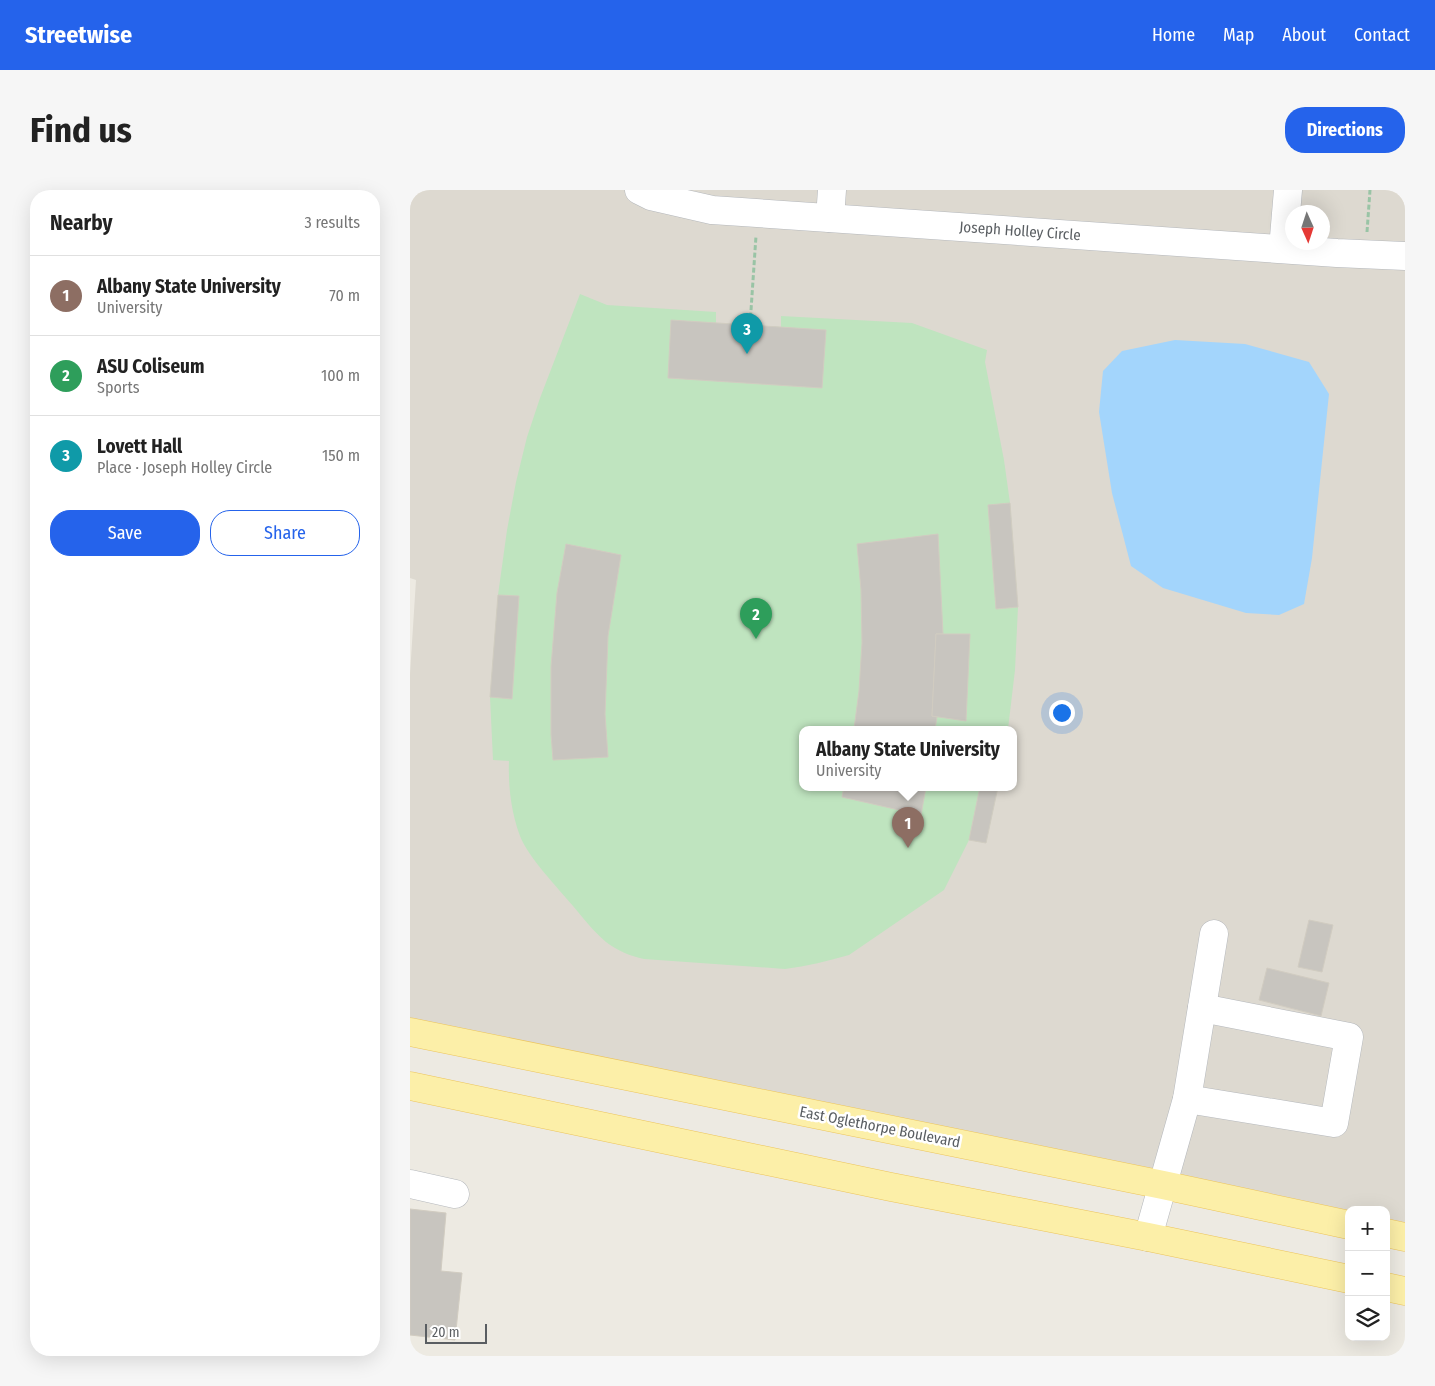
<!DOCTYPE html>
<html lang="en">
<head>
<meta charset="utf-8">
<style>
  body { margin:0; font-family:"Fira Sans Condensed",sans-serif; background:#f6f6f6; color:#222 }
  .controls { position:absolute; right:15px; bottom:15px; display:grid; overflow:hidden; border-radius:10px; box-shadow:0 5px 20px #0002 }
  .controls button { width:45px; height:45px; display:grid; place-items:center; padding:0; border:0; border-bottom:1px solid #e0e0e0; background:#fff; color:#222; font:25px sans-serif }
  .compass { position:absolute; left:875px; top:15px; width:45px; height:45px; border-radius:50%; background:#fff; box-shadow:0 5px 20px #0002; rotate:177deg }
  .scale { position:absolute; left:15px; bottom:12px; width:62px; box-sizing:border-box; padding-left:5px; border:2px solid #5a5e62; border-top:0; font-size:14px; line-height:18px; white-space:nowrap; color:#5a5e62; -webkit-text-stroke:4px #fff; paint-order:stroke }
  .you { position:absolute; left:651px; top:522px; width:18px; height:18px; margin:-12px; border:4px solid #fff; border-radius:50%; background:#1a73e8; box-shadow:0 0 0 8px #1a73e833 }
  .badge { display:grid; place-items:center; width:32px; height:32px; border-radius:50%; background:#2563eb; color:#fff; font-size:16px; font-weight:700 }
  .pin { position:absolute; translate:-50% -41px; filter:drop-shadow(0 1px 2px #0008) }
  .pin::after { content:''; position:absolute; top:26px; width:18px; height:15px; background:inherit; clip-path:polygon(0 0,100% 0,50% 100%) }
  .popup { position:absolute; left:389px; top:536px; width:218px; height:65px; box-sizing:border-box; display:grid; place-content:center; border-radius:10px; background:#fff; filter:drop-shadow(0 1px 4px #0005); font-size:16px; white-space:nowrap; color:#767676 }
  .popup b { font-size:19px; color:#222 }
  .popup::after { content:''; position:absolute; left:50%; top:100%; margin-left:-10px; border:10px solid transparent; border-top-color:#fff }
  .list { margin:0; padding:0; list-style:none }
  h2 { display:flex; justify-content:space-between; align-items:center; height:65px; margin:0; padding:0 20px; font-size:21px }
  h2 small { font-size:16px; font-weight:400; color:#767676 }
  .list li { display:grid; grid-template-columns:32px 1fr auto; gap:15px; align-items:center; box-sizing:border-box; height:80px; padding:0 20px; border-top:1px solid #e0e0e0 }
  .list b { display:block; font-size:19px; white-space:nowrap }
  .list p { margin:0; font-size:16px; white-space:nowrap; color:#767676 }
  .list em { font-size:16px; font-style:normal; color:#767676 }
  .actions { display:flex; gap:10px; padding:15px 20px }
  .actions a { flex:1; padding:11px 0; border:1px solid #2563eb; border-radius:20px; text-align:center; font-size:18px; color:#2563eb }
  .actions .main { background:#2563eb; color:#fff }
  .icon { flex:none; width:28px; height:28px; fill:none; stroke:currentColor; stroke-width:2; stroke-linecap:round; stroke-linejoin:round }
  .map { position:relative; flex:none; width:995px; height:1166px; overflow:hidden; border-radius:20px }
  header { display:flex; align-items:center; gap:30px; box-sizing:border-box; height:70px; padding:0 25px; background:#2563eb; color:#fff }
  header strong { font-size:24px }
  nav { display:flex; gap:28px; margin-inline-start:auto; font-size:18px }
  .intro { display:flex; align-items:center; justify-content:space-between; box-sizing:border-box; height:120px; padding:0 30px }
  h1 { margin:0; font-size:35px }
  .button { padding:12px 22px; border-radius:20px; background:#2563eb; color:#fff; font-size:18px; font-weight:700 }
  main { display:flex; gap:30px; padding:0 30px }
  aside { flex:1; background:#fff; border-radius:20px; box-shadow:0 5px 20px #0002 }
  .map>svg:first-child { display:block }
  .education { fill:#ddd9d0; fill-rule:evenodd }
  .green { fill:#bfe4bf }
  .water { fill:#a3d5fc }
  .building { fill:#c8c5bf; stroke:#d1ccc1 }
  .lines { fill:none; stroke-linecap:round; stroke-linejoin:round }
  .minor-casing { stroke:#b5b8bc; stroke-width:29 }
  .major-casing { stroke:#ecc45c; stroke-width:29 }
  .path { stroke:#99c4a5; stroke-width:3; stroke-dasharray:5 2.5; stroke-linecap:butt }
  .minor { stroke:#fff; stroke-width:28 }
  .major { stroke:#fcefa8; stroke-width:28 }
  .labels { text-anchor:middle; stroke-width:5; stroke-linejoin:round; paint-order:stroke }
  .street-label { font-size:15px; fill:#5a5e62; stroke:#fff }
</style>
</head>
<body>
<header>
<strong>Streetwise</strong>
<nav><a>Home</a><a>Map</a><a>About</a><a>Contact</a></nav>
</header>
<div class="intro"><h1>Find us</h1><a class="button">Directions</a></div>
<main>
<aside>
<h2>Nearby<small>3 results</small></h2>
<ul class="list">
<li><span class="badge" style="background:#8d6e63">1</span><div><b>Albany State University</b><p>University</p></div><em>70 m</em></li>
<li><span class="badge" style="background:#2e9e5b">2</span><div><b>ASU Coliseum</b><p>Sports</p></div><em>100 m</em></li>
<li><span class="badge" style="background:#0f9aa8">3</span><div><b>Lovett Hall</b><p>Place · Joseph Holley Circle</p></div><em>150 m</em></li>
</ul>
<div class="actions"><a class="main">Save</a><a>Share</a></div>
</aside>
<div class="map">
<svg width="995" height="1166" viewBox="0 0 995 1166">
  <rect width="100%" height="100%" fill="#edeae2"/>
  <path class="education" d="M0,0H995V1043L976,1040V1020H939V1032L0,832V484L6,390L0,388ZM882,22H912V52H882ZM393,539H603V597H393Z"/>
  <path class="green" d="M170,104L197,115L306,122V133L371,137V126L502,133L577,160L575,172L594,270L600,313L608,417L605,480L598,539H393V597H588L576,653L559,650L534,700L439,765C418,771 397,776 375,779L234,769C220,766 208,761 196,752C184,742 173,728 163,716C148,698 118,667 110,646C101,622 98,595 99,571L83,570L80,507L88,405L97,340L106,292L117,247L130,208Z"/>
  <polygon class="water" points="765,150 835,154 899,172 919,204 902,368 894,414 869,425 836,423 753,398 721,376 702,303 689,222 693,181 712,161"/>
  <g class="building">
    <polygon points="261,130 416,140 412,198 258,188"/>
    <polygon points="600,313 608,417 586,419 578,315"/>
    <polygon points="528,344 533,444 526,444 522,526 527,527 525,539 444,539 449,501 452,453 451,400 447,354"/>
    <polygon points="156,354 211,365 198,446 195,524 198,567 143,570 141,544 141,477 147,403"/>
    <polygon points="88,405 109,406 102,509 80,507"/>
    <polygon points="526,444 560,444 556,531 522,526"/>
    <polygon points="434,597 516,597 511,625 432,607"/>
    <polygon points="570,597 588,597 576,653 559,650"/>
    <polygon points="899,730 923,735 912,782 888,777"/>
    <polygon points="857,778 919,793 911,826 849,810"/>
    <polygon points="0,1019 36,1023 31,1081 52,1083 45,1150 0,1145"/>
  </g>
  <g class="lines">
    <defs>
      <g id="minor">
        <polyline points="229,0 241,6 302,20 927,63 995,66"/>
        <polyline points="420,28 422,0"/>
        <polyline points="873,59 878,0"/>
        <polyline points="777,909 924,933 939,847 792,818"/>
        <polyline points="0,994 45,1004"/>
        <polyline points="738,1047 777,909 804,744"/>
      </g>
      <g id="major">
        <polyline points="0,842 753,995 939,1035"/>
        <polyline points="0,896 481,997 738,1047 939,1089"/>
        <polyline points="976,1043 995,1047"/>
        <polyline points="976,1097 995,1101"/>
      </g>
    </defs>
    <use href="#minor" class="minor-casing"/>
    <use href="#major" class="major-casing"/>
    <g class="path">
      <polyline points="957,42 960,0"/>
      <polyline points="340,135 346,46"/>
    </g>
    <use href="#minor" class="minor"/>
    <use href="#major" class="major"/>
  </g>
  <g class="labels">
    <g class="street-label">
      <text transform="translate(610 41) rotate(4)" y="5">Joseph Holley Circle</text>
      <text transform="translate(470 937) rotate(11)" y="5">East Oglethorpe Boulevard</text>
    </g>
  </g>
</svg>
<div class="controls">
<button>+</button>
<button>−</button>
<button><svg class="icon" aria-label="layers" viewBox="0 0 24 24"><path d="M12 4l9 5-9 5-9-5zM3 14l9 5 9-5"/></svg></button>
</div>
<svg class="compass" viewBox="-18 -18 36 36"><path d="M0-13l5 13h-10z" fill="#e53935"/><path d="M0 13l5-13h-10z" fill="#767676"/></svg>
<div class="scale">20 m</div>
<div class="you"></div>
<div class="pin badge" style="left:498px;top:658px;background:#8d6e63">1</div>
<div class="popup"><b>Albany State University</b>University</div>
<div class="pin badge" style="left:346px;top:449px;background:#2e9e5b">2</div>
<div class="pin badge" style="left:337px;top:164px;background:#0f9aa8">3</div>
</div>
</main>
</body>
</html>
